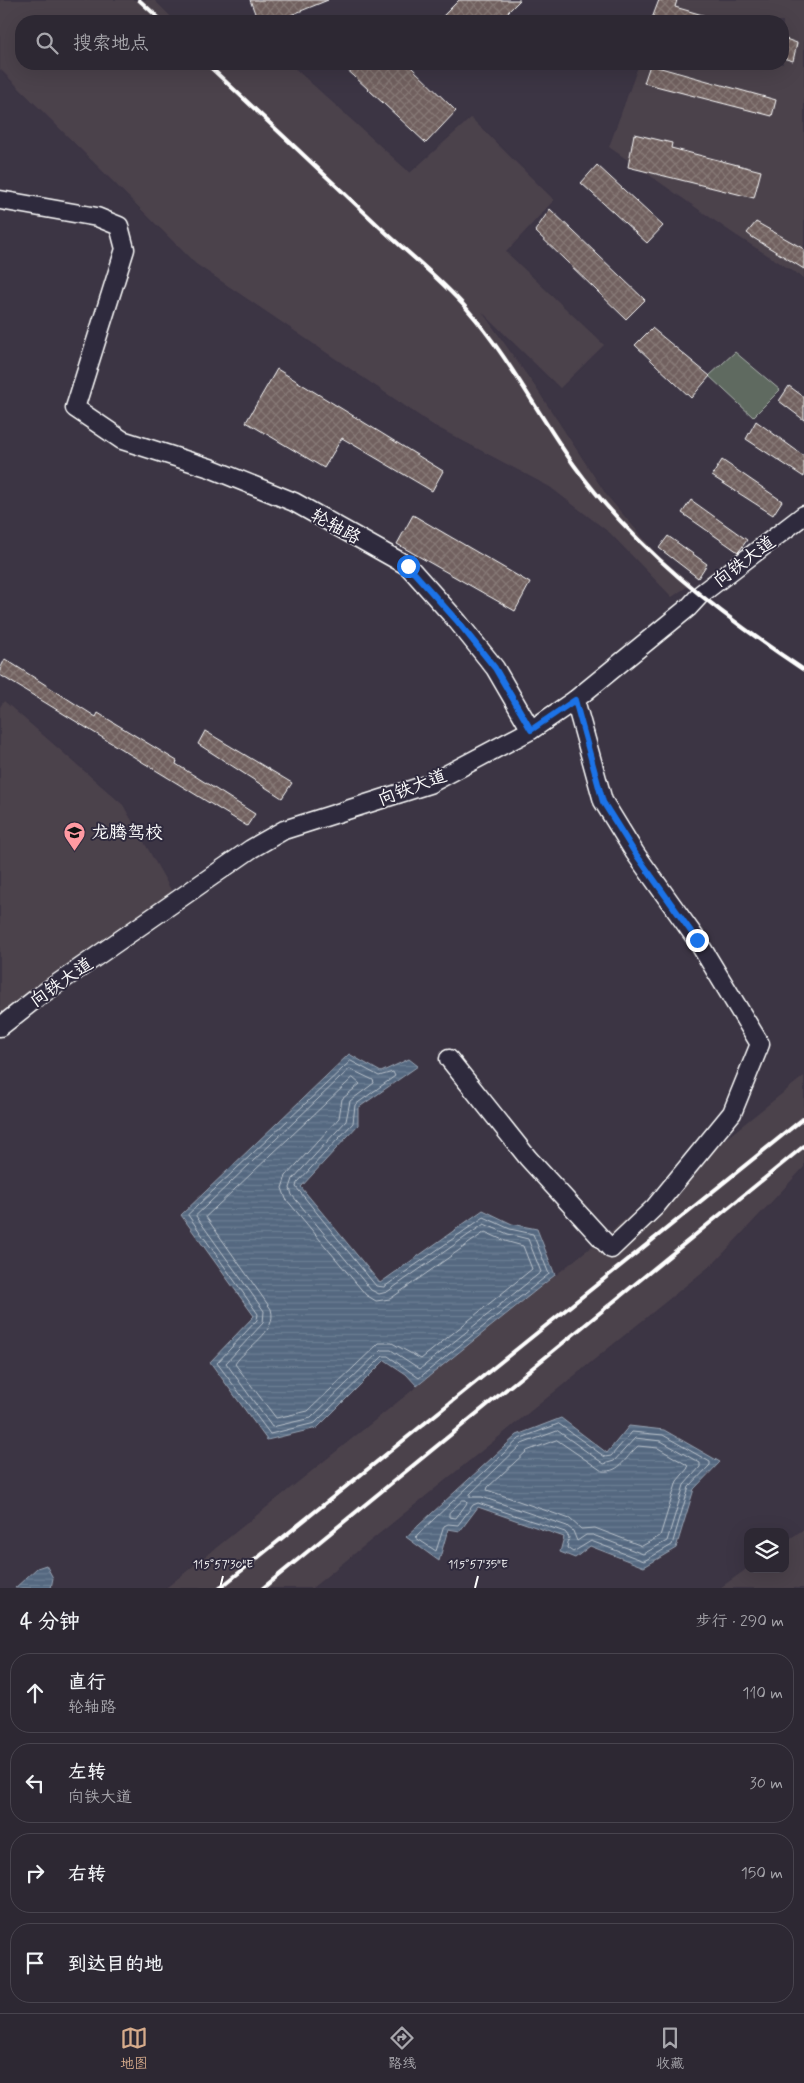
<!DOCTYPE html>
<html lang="zh">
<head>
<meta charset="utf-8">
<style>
  body { margin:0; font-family:Mynerve,"LXGW WenKai TC",sans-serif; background:#39343f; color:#f1f3f6 }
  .controls { position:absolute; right:15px; bottom:15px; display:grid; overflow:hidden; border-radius:10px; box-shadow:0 5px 20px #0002 }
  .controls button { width:45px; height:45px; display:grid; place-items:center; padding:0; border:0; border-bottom:1px solid #48444e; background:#2d2833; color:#f1f3f6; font:25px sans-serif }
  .stop { position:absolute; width:15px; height:15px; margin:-11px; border:4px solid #1a73e8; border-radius:50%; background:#fff }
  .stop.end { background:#1a73e8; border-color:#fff; box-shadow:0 1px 5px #0008 }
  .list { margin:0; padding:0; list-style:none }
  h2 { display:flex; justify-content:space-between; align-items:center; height:65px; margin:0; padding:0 20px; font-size:21px }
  h2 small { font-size:16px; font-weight:400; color:#a7a6ac }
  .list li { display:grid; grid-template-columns:32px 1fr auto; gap:15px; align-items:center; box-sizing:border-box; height:80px; margin:0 10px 10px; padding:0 10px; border:1px solid #48444e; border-radius:20px }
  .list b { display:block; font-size:19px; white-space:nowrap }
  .list p { margin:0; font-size:16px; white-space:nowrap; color:#a7a6ac }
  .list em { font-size:16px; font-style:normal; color:#a7a6ac }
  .icon { flex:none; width:28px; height:28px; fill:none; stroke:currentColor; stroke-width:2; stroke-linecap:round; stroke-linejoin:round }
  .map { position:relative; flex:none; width:804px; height:1588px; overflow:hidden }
  .search { position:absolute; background:#2d2833; box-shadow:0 5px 20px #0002; left:15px; right:15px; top:15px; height:55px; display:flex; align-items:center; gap:12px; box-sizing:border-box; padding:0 18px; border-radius:20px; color:#a7a6ac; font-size:19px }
  .sheet { height:425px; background:#2d2833 }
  nav { display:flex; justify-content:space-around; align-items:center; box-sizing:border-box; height:70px; border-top:1px solid #48444e; background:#2d2833; font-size:14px; color:#a7a6ac }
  nav a { display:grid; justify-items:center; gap:2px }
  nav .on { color:#d6ab8b }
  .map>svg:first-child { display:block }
  .built { fill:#4c424c }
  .green { fill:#5e6b61; stroke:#aeb5b0 }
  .water { fill:url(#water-rules); stroke:#98a4b3 }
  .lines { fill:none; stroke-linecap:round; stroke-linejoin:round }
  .shore { stroke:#bbc3cc; stroke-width:1 }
  .building { fill:url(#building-cross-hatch); stroke:#fff }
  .minor-casing { stroke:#fff; stroke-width:21 }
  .minor { stroke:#2f2a3d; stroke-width:18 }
  .rail { stroke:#fff; stroke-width:4 }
  .route { stroke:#1a73e8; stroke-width:6 }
  .ticks { fill:none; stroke:#fff; stroke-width:2 }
  .labels { text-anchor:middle; stroke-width:4; stroke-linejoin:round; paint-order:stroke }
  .street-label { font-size:18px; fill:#fff; stroke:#2f2a3d }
  .poi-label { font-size:18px; fill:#fff; stroke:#2f2a3d; text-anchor:start }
  .ticks-label { font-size:12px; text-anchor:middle; fill:#fff; stroke:#2f2a3d; stroke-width:4; stroke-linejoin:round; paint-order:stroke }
</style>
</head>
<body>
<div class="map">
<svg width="804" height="1588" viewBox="0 0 804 1588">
  <defs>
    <pattern id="water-rules" width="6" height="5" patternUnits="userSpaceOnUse" patternTransform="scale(1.25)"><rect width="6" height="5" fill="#546880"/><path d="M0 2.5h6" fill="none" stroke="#6e7f93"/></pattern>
    <pattern id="building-cross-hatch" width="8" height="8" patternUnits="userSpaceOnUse" patternTransform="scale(1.25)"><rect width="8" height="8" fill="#71615e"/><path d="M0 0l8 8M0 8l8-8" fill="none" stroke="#867976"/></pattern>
  </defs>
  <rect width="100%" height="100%" fill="#3c3544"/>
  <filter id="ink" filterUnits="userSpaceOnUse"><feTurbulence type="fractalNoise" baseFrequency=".02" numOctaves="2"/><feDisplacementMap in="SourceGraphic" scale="10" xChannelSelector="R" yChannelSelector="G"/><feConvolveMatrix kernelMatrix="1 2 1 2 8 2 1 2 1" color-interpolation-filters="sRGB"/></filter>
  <g filter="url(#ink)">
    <g class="built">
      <polygon points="0,0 154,0 175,21 21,21 21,64 290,64 410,173 471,118 554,200 506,252 604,345 560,388 482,312 536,388 607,496 656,553 691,584 672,597 610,533 550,487 433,425 196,264 0,69"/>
      <polygon points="663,0 804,0 804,278 734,234 609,147 639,64 783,64 783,21 655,21"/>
      <polygon points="4,701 123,805 175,897 3,1013 0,1009 0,707"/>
      <polygon points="804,1076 804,1167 716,1261 312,1588 166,1588"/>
      <polygon points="804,1529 804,1588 720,1588 748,1568 785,1569 785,1542"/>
    </g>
    <polygon class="green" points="735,352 780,390 753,417 709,376"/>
    <g class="water">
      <polygon points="349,1054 381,1072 409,1059 418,1066 358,1108 358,1125 301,1187 380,1283 483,1210 512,1224 537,1229 555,1275 417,1386 406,1374 385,1360 317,1428 267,1440 210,1362 254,1316 181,1215"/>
      <polygon points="561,1418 607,1453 629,1426 664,1430 720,1462 694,1489 676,1548 644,1567 590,1546 575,1558 560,1552 564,1537 478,1507 460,1531 448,1529 439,1561 406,1537 517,1435"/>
      <polygon points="46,1565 53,1578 51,1588 15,1588 37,1568"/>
    </g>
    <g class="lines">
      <g class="shore">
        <polygon points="351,1061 379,1076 393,1072 395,1076 355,1105 353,1123 297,1183 296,1187 376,1286 384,1287 484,1217 510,1229 533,1234 549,1274 419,1378 388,1356 383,1356 315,1423 270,1434 217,1363 257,1320 258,1314 188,1215"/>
        <polygon points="350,1069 373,1080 374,1083 350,1101 346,1121 293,1179 290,1188 292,1195 371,1290 379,1294 387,1292 484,1224 508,1234 528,1239 541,1272 420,1369 391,1350 381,1350 311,1418 272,1427 226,1363 263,1323 264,1311 196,1216"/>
        <path d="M353,1078L360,1084L342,1099L339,1118L286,1176L282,1188L286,1199L366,1295L376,1301L390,1299L485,1232L505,1241L523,1246L532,1269L421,1359L392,1343H379L308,1411L276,1418L235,1364C246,1347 278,1332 271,1309L206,1217Z"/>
        <polygon points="559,1424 605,1457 611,1456 632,1432 663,1435 710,1462 710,1465 689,1487 672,1545 644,1561 591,1541 573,1552 567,1548 569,1537 565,1532 478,1503 473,1505 458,1525 448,1524 444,1526 436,1551 416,1538 417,1535 519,1439"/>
        <polygon points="558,1431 604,1464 614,1461 635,1438 661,1441 700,1463 700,1467 684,1485 667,1541 643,1554 593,1535 586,1535 577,1541 573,1531 567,1526 482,1497 470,1497 470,1494 522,1444"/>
        <path d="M557,1440L602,1471C621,1473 626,1456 638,1446L658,1448L687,1465L688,1468L677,1481L660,1536L642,1546L595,1528L581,1529L570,1519L487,1490L488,1487L527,1451Z"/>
        <polygon points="463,1500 466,1500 467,1503 456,1518 449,1517 449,1513"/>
      </g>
    </g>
    <g class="building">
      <polygon points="250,0 328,0 276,21 258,21"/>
      <polygon points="459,0 520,0 499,21 438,21"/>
      <polygon points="659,0 677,0 675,7 713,18 713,21 651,21"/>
      <polygon points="783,38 797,43 793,61 783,58"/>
      <polygon points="341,64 408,64 456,111 426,143"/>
      <polygon points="650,65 776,100 772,116 644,83"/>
      <polygon points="634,134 672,143 671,148 761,171 754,198 628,167"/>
      <polygon points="597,165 663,226 647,243 581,183"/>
      <polygon points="550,209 645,300 626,319 535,231"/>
      <polygon points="756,222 804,249 804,269 752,237 747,233"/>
      <polygon points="652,328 710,376 691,398 635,345"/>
      <polygon points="277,369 443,471 432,491 342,438 324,468 246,422"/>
      <polygon points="789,386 804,397 804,420 779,401"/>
      <polygon points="756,421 804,456 804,477 746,439"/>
      <polygon points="722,460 782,501 773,515 712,476"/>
      <polygon points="691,500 747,540 740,550 738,552 682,513"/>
      <polygon points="413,515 530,583 515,611 397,544"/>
      <polygon points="668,536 707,564 698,578 659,548"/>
      <polygon points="5,659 96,717 98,713 177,761 176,764 255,814 247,826 0,675 0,669"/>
      <polygon points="205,731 292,783 282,798 198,744"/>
    </g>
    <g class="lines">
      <defs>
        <g id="minor">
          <polyline points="0,200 97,217 119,226 125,249 75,408 122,440 210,468 294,502 408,566 458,622 495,668 531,730"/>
          <polyline points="0,1027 38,997 251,849 284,830 429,784 531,730 575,700 689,607 701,594 804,515"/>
          <polyline points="449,1059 528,1158 611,1249 655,1207 732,1113 760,1044 697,940 635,853 603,801 575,700"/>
        </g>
      </defs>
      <use href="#minor" class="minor-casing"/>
      <use href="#minor" class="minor"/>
      <g class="rail">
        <polyline points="139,0 162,21"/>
        <path d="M207,64C265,119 324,174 382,229C410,255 442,280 467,309C509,357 537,413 574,465C635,549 718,613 804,670"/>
        <polyline points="220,1588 804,1118"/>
        <polyline points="263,1588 804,1146"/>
      </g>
    </g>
  </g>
  <g class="lines" filter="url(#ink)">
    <polyline class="route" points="408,566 458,622 495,668 531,730 575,700 603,802 635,853 697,940"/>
  </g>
  <path class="ticks" d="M220,1588L223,1576M475,1588L478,1576"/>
  <defs>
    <symbol id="school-pin" viewBox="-11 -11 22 30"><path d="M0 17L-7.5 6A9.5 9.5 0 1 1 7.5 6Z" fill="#ff9aa2" stroke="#2f2a3d"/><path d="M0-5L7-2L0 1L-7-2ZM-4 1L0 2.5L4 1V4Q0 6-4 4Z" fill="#111"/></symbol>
  </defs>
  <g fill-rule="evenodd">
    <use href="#school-pin" x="62" y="820" width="25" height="34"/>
  </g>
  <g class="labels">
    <g class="street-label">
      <text transform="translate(336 526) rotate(29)" y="6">轮轴路</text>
      <text transform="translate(744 561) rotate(-37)" y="6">向铁大道</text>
      <text transform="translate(412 787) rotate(-21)" y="6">向铁大道</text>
      <text transform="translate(61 982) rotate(-35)" y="6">向铁大道</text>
    </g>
    <g class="poi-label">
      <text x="91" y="838">龙腾驾校</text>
    </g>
  </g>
  <g class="ticks-label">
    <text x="223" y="1568">115°57'30"E</text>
    <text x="478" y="1568">115°57'35"E</text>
  </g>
</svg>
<div class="controls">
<button><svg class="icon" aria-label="layers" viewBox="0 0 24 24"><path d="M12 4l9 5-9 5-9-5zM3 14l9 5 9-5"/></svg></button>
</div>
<div class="stop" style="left:408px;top:566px"></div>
<div class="stop end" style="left:697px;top:940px"></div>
<div class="search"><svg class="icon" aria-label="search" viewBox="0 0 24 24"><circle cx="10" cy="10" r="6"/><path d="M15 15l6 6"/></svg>搜索地点</div>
</div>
<section class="sheet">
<h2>4 分钟<small>步行 · 290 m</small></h2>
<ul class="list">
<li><svg class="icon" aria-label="ahead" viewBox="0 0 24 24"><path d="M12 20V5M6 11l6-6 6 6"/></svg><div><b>直行</b><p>轮轴路</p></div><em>110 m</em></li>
<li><svg class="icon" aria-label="left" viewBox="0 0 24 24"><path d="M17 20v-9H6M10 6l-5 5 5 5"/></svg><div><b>左转</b><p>向铁大道</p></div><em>30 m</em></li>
<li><svg class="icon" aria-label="right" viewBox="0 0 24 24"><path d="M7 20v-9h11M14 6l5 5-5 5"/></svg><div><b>右转</b></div><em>150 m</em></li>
<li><svg class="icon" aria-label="arrive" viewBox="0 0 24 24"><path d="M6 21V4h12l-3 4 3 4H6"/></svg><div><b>到达目的地</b></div></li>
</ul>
</section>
<nav>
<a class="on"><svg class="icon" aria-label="map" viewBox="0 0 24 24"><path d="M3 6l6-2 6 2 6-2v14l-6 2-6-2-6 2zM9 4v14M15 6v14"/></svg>地图</a>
<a><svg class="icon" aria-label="directions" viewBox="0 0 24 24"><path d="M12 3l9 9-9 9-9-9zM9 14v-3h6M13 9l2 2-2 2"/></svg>路线</a>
<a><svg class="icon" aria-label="saved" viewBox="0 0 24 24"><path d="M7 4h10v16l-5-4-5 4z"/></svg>收藏</a>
</nav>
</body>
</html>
